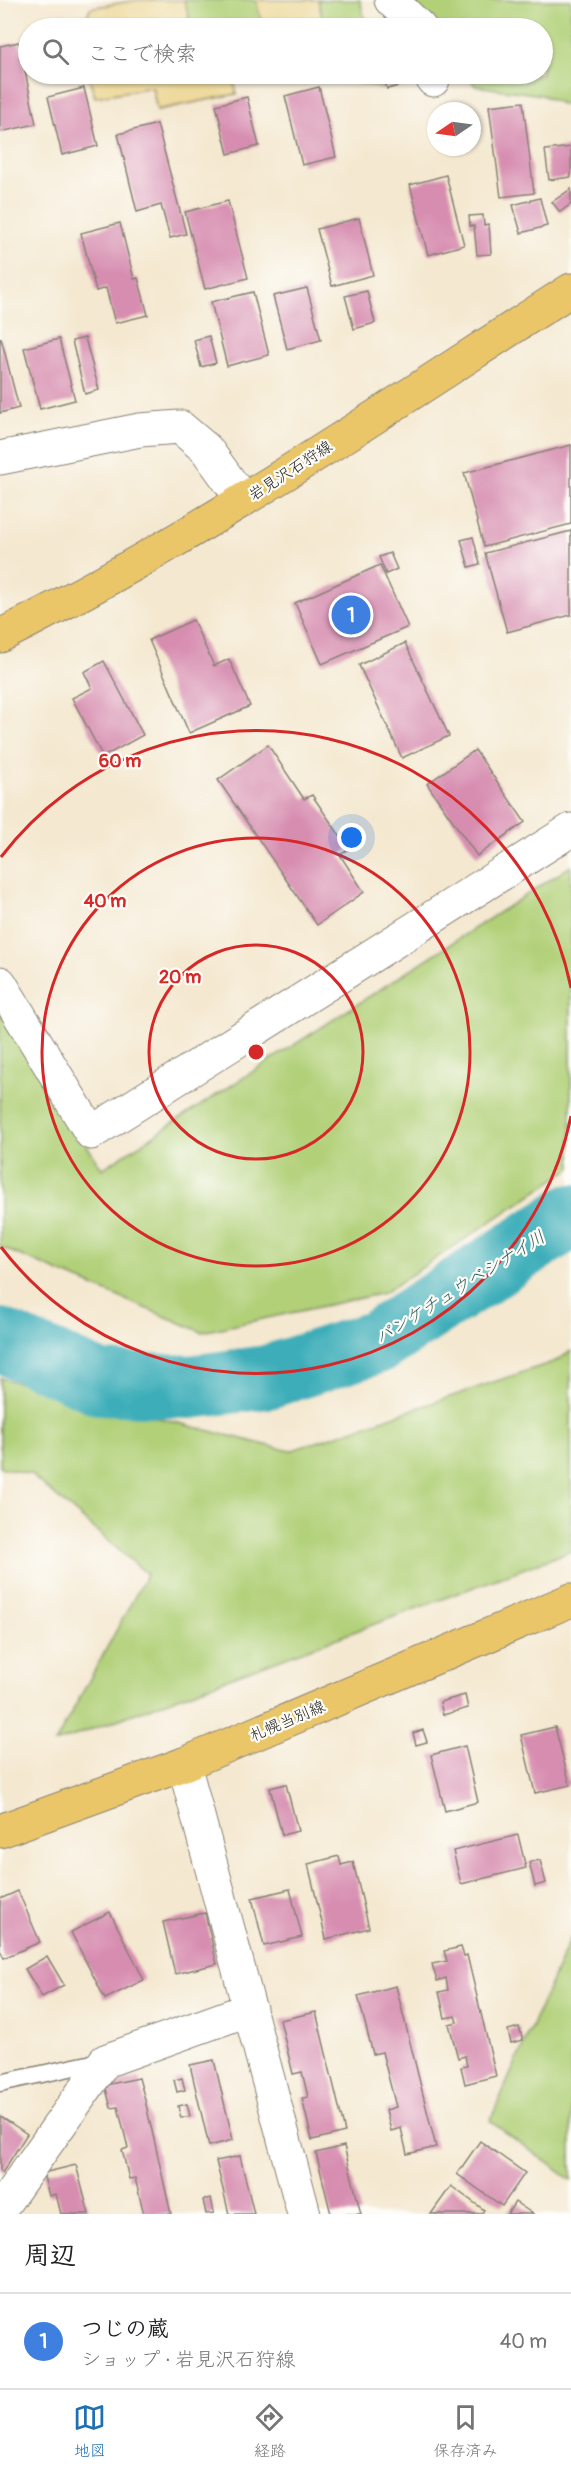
<!DOCTYPE html>
<html lang="ja">
<head>
<meta charset="utf-8">
<style>
  body { margin:0; font-family:Pangolin,"Klee One",sans-serif; background:#f2f2f2; color:#202124 }
  .compass { position:absolute; left:427px; top:102px; width:54px; height:54px; border-radius:50%; background:#fff; box-shadow:0 2px 4px #0004; rotate:257deg }
  .you { position:absolute; left:352px; top:838px; width:21px; height:21px; margin:-15px; border:4px solid #fff; border-radius:50%; background:#1a73e8; box-shadow:0 0 0 9px #1a73e833 }
  .badge { display:grid; place-items:center; width:39px; height:39px; border-radius:50%; background:#1f6fb2; color:#fff; font-size:20px; font-weight:700 }
  .pin { position:absolute; translate:-50% -50%; border:3px solid #fff; box-shadow:0 2px 6px #0006 }
  .list { margin:0; padding:0; list-style:none }
  h2 { display:flex; justify-content:space-between; align-items:center; height:78px; margin:0; padding:0 24px; font-size:26px }
  h2 small { font-size:20px; font-weight:400; color:#757577 }
  .list li { display:grid; grid-template-columns:39px 1fr auto; gap:18px; align-items:center; box-sizing:border-box; height:96px; padding:0 24px; border-top:2px solid #e0e0e0 }
  .list b { display:block; font-size:22px; white-space:nowrap }
  .list p { margin:0; font-size:20px; white-space:nowrap; color:#757577 }
  .list em { font-size:20px; font-style:normal; color:#757577 }
  .icon { flex:none; width:33px; height:33px; fill:none; stroke:currentColor; stroke-width:2; stroke-linecap:round; stroke-linejoin:round }
  .map { position:relative; flex:none; width:571px; height:2214px; overflow:hidden }
  .search { position:absolute; background:#fff; box-shadow:0 2px 4px #0004; left:18px; right:18px; top:18px; height:66px; display:flex; align-items:center; gap:15px; box-sizing:border-box; padding:0 21px; border-radius:33px; color:#757577; font-size:22px }
  .sheet { height:174px; background:#fff }
  nav { display:flex; justify-content:space-around; align-items:center; box-sizing:border-box; height:84px; border-top:2px solid #e0e0e0; background:#fff; font-size:16px; color:#757577 }
  nav a { display:grid; justify-items:center; gap:3px }
  nav .on { color:#1f6fb2 }
  .map>svg:first-child { display:block }
  .green { fill:#b1d078; stroke:#66764a; stroke-width:1.5 }
  .sand { fill:#eeda9e; stroke:#857b5d; stroke-width:1.5 }
  .lines { fill:none; stroke-linecap:round; stroke-linejoin:round }
  .river { stroke:#3eaeb9; stroke-width:64 }
  .building { fill:#d78db0 }
  .service-casing { stroke:#888276; stroke-width:19 }
  .minor-casing { stroke:#888276; stroke-width:35 }
  .primary-casing { stroke:#888276; stroke-width:35 }
  .service { stroke:#fff; stroke-width:16 }
  .minor { stroke:#fff; stroke-width:33 }
  .primary { stroke:#ebc669; stroke-width:33 }
  .ring { fill:none; stroke:#d62828; stroke-width:3 }
  .labels { text-anchor:middle; stroke-width:4.5; stroke-linejoin:round; paint-order:stroke }
  .street-label { font-size:16px; fill:#1c1c1c; stroke:#fdfcf7 }
  .water-label { font-size:18px; font-style:italic; fill:#2b5e63; stroke:#fdfcf7 }
  .centre { fill:#d62828; stroke:#fdfcf7; stroke-width:3 }
  .ring-label { font-size:18px; text-anchor:middle; font-weight:bold; fill:#d62828; stroke:#fdfcf7; stroke-width:4.5; stroke-linejoin:round; paint-order:stroke }
</style>
</head>
<body>
<div class="map">
<svg width="571" height="2214" viewBox="0 0 571 2214">
  <rect width="100%" height="100%" fill="#fdfcf7"/>
  <filter id="ink" filterUnits="userSpaceOnUse"><feTurbulence type="fractalNoise" baseFrequency=".0167" numOctaves="2"/><feDisplacementMap in="SourceGraphic" scale="12" xChannelSelector="R" yChannelSelector="G"/><feConvolveMatrix kernelMatrix="1 2 1 2 8 2 1 2 1" color-interpolation-filters="sRGB"/></filter>
  <filter id="wash" filterUnits="userSpaceOnUse"><feTurbulence type="fractalNoise" baseFrequency=".008" numOctaves="4" result="noise"/><feDisplacementMap in="SourceGraphic" scale="24" xChannelSelector="R" yChannelSelector="G"/><feGaussianBlur stdDeviation="1.35" result="paint"/><feColorMatrix in="noise" values="0 0 0 0 0 0 0 0 0 0 0 0 0 0 0 0 0 1.4 0 .05"/><feComposite in="paint" operator="in"/></filter>
  <g filter="url(#wash)">
    <rect width="100%" height="100%" fill="#f4e8d0"/>
    <g class="green">
      <polygon points="184,0 256,0 263,28 192,28"/>
      <polygon points="318,0 360,0 367,28 324,28"/>
      <polygon points="413,0 571,0 571,108 542,95 475,86 467,74 542,74 542,28 436,28"/>
      <polygon points="333,74 379,74 383,89 334,76"/>
      <polygon points="571,866 571,1168 384,1293 202,1332 0,1247 0,1010 102,1169"/>
      <polygon points="571,1351 571,1551 55,1743 147,1574 30,1474 0,1467 0,1378 290,1451 556,1361"/>
      <polygon points="571,1937 571,2180 490,2121"/>
    </g>
    <g class="sand">
      <polygon points="137,0 184,0 192,28 83,28 90,8"/>
      <polygon points="256,0 318,0 324,28 263,28"/>
      <polygon points="88,74 232,74 237,94 157,110 152,87 95,97"/>
      <polygon points="274,74 333,74 334,76 277,85"/>
    </g>
    <g class="lines">
      <polyline class="river" points="0,1340 100,1383 190,1387 267,1377 377,1342 571,1216"/>
    </g>
    <g id="blocks">
      <g class="building">
        <polygon points="19,42 36,124 0,132 0,46"/>
        <polygon points="383,74 416,74 418,81 387,89"/>
        <polygon points="319,87 336,157 302,165 285,96"/>
        <polygon points="84,88 98,146 62,155 48,97"/>
        <polygon points="247,97 259,146 228,154 216,105"/>
        <polygon points="523,102 534,193 501,197 489,106"/>
        <polygon points="157,124 186,234 170,238 161,205 137,212 118,134"/>
        <polygon points="571,147 571,177 549,180 545,150"/>
        <polygon points="446,175 464,245 428,255 410,185"/>
        <polygon points="571,189 571,204 560,212 552,202"/>
        <polygon points="540,198 547,226 521,233 513,205"/>
        <polygon points="228,201 248,278 205,289 185,212"/>
        <polygon points="483,215 484,225 489,224 491,254 477,255 474,226 470,226 469,216"/>
        <polygon points="359,218 373,275 332,286 317,229"/>
        <polygon points="120,223 134,279 138,278 148,315 115,323 106,288 96,291 81,233"/>
        <polygon points="307,288 321,340 287,349 273,296"/>
        <polygon points="367,291 375,323 354,329 345,296"/>
        <polygon points="253,292 269,355 227,366 211,302"/>
        <polygon points="209,336 216,363 201,367 194,340"/>
        <polygon points="1,338 19,408 0,413 0,339"/>
        <polygon points="85,338 99,390 85,394 72,341"/>
        <polygon points="59,339 75,400 40,409 24,348"/>
        <polygon points="571,445 571,524 484,547 464,473"/>
        <polygon points="571,531 571,615 507,632 485,553"/>
        <polygon points="473,537 480,564 469,567 461,540"/>
        <polygon points="390,553 397,569 386,574 379,557"/>
        <polygon points="380,565 408,627 322,664 295,603"/>
        <polygon points="193,620 214,666 229,659 250,706 189,733 149,640"/>
        <polygon points="405,643 449,736 402,758 359,665"/>
        <polygon points="104,661 143,735 103,757 72,698 92,688 84,672"/>
        <polygon points="268,745 304,799 312,795 349,849 340,855 364,892 317,925 218,780"/>
        <polygon points="475,750 525,822 477,856 427,784"/>
        <polygon points="465,1695 468,1708 443,1715 440,1702"/>
        <polygon points="555,1727 570,1785 535,1793 521,1735"/>
        <polygon points="423,1730 427,1742 416,1745 413,1733"/>
        <polygon points="465,1746 478,1802 445,1811 431,1755"/>
        <polygon points="286,1784 298,1831 282,1835 270,1788"/>
        <polygon points="518,1835 526,1868 461,1884 453,1851"/>
        <polygon points="339,1856 341,1865 353,1862 369,1928 326,1939 308,1864"/>
        <polygon points="540,1860 546,1883 535,1886 529,1862"/>
        <polygon points="290,1889 302,1937 264,1946 252,1898"/>
        <polygon points="18,1891 40,1942 4,1958 0,1950 0,1899"/>
        <polygon points="110,1912 144,1980 105,1999 71,1932"/>
        <polygon points="205,1913 217,1964 175,1974 163,1922"/>
        <polygon points="461,1947 464,1956 467,1955 496,2076 465,2084 461,2067 467,2066 465,2056 458,2058 449,2024 457,2022 455,2016 445,2018 439,1992 448,1990 446,1978 437,1981 432,1964 447,1961 444,1951"/>
        <polygon points="47,1956 64,1985 42,1997 25,1969"/>
        <polygon points="396,1986 436,2147 407,2154 401,2128 391,2131 386,2110 396,2107 382,2052 373,2054 358,1996"/>
        <polygon points="316,2012 345,2132 312,2140 302,2098 308,2097 302,2072 293,2074 280,2020"/>
        <polygon points="519,2027 523,2040 511,2043 508,2030"/>
        <polygon points="214,2060 233,2140 209,2146 190,2065"/>
        <polygon points="139,2078 145,2100 171,2214 144,2214 135,2178 129,2179 122,2150 128,2148 118,2107 111,2108 105,2085"/>
        <polygon points="182,2078 185,2090 177,2092 174,2080"/>
        <polygon points="187,2104 190,2116 181,2118 178,2106"/>
        <polygon points="0,2116 27,2134 2,2173 0,2171"/>
        <polygon points="480,2141 525,2173 502,2206 457,2174"/>
        <polygon points="344,2146 361,2214 331,2214 316,2153"/>
        <polygon points="240,2156 254,2214 229,2214 216,2161"/>
        <polygon points="76,2165 89,2214 61,2214 56,2194 49,2196 43,2173"/>
        <polygon points="451,2186 484,2210 481,2214 431,2214"/>
        <polygon points="211,2198 214,2213 206,2214 203,2200"/>
        <polygon points="515,2202 533,2214 507,2214"/>
      </g>
    </g>
  </g>
  <g filter="url(#ink)">
    <use href="#blocks" fill-opacity="0" stroke="#888276" stroke-width="1.5"/>
    <g class="lines">
      <defs>
        <polyline id="service" points="0,2083 102,2061"/>
        <g id="minor">
          <polyline points="391,0 420,28"/>
          <polyline points="432,74 433,80"/>
          <polyline points="0,458 140,430 180,427 206,449 243,500"/>
          <polyline points="0,983 91,1133 571,830"/>
          <polyline points="184,1764 304,2214"/>
          <polyline points="0,2209 105,2061 250,2009"/>
        </g>
        <g id="primary">
          <path d="M0,636C199,537 384,410 571,290"/>
          <polyline points="0,1831 184,1764 571,1600"/>
        </g>
      </defs>
      <use href="#service" class="service-casing"/>
      <use href="#minor" class="minor-casing"/>
      <use href="#primary" class="primary-casing"/>
      <use href="#service" class="service"/>
      <use href="#minor" class="minor"/>
      <use href="#primary" class="primary"/>
    </g>
  </g>
  <g class="ring">
    <circle cx="256" cy="1052" r="107"/>
    <circle cx="256" cy="1052" r="214"/>
    <path d="M571 1116A321 321 0 0 1 1 1247M1 857A321 321 0 0 1 571 988"/>
  </g>
  <g class="labels">
    <g class="street-label">
      <text transform="translate(290 470) rotate(-33)" y="6">岩見沢石狩線</text>
      <text transform="translate(287 1720) rotate(-23)" y="6">札幌当別線</text>
    </g>
    <g class="water-label">
      <text transform="translate(460 1287) rotate(-32)" y="6">パンケチュウベシナイ川</text>
    </g>
  </g>
  <circle cx="256" cy="1052" r="9" class="centre"/>
  <g class="ring-label">
    <text x="120" y="767">60 m</text>
    <text x="105" y="907">40 m</text>
    <text x="180" y="983">20 m</text>
  </g>
</svg>
<svg class="compass" viewBox="-18 -18 36 36"><path d="M0-13l5 13h-10z" fill="#e53935"/><path d="M0 13l5-13h-10z" fill="#757577"/></svg>
<div class="you"></div>
<div class="pin badge" style="left:351px;top:615px;background:#3f7fe0">1</div>
<div class="search"><svg class="icon" aria-label="search" viewBox="0 0 24 24"><circle cx="10" cy="10" r="6"/><path d="M15 15l6 6"/></svg>ここで検索</div>
</div>
<section class="sheet">
<h2>周辺<small></small></h2>
<ul class="list">
<li><span class="badge" style="background:#3f7fe0">1</span><div><b>つじの蔵</b><p>ショップ · 岩見沢石狩線</p></div><em>40 m</em></li>
</ul>
</section>
<nav>
<a class="on"><svg class="icon" aria-label="map" viewBox="0 0 24 24"><path d="M3 6l6-2 6 2 6-2v14l-6 2-6-2-6 2zM9 4v14M15 6v14"/></svg>地図</a>
<a><svg class="icon" aria-label="directions" viewBox="0 0 24 24"><path d="M12 3l9 9-9 9-9-9zM9 14v-3h6M13 9l2 2-2 2"/></svg>経路</a>
<a><svg class="icon" aria-label="saved" viewBox="0 0 24 24"><path d="M7 4h10v16l-5-4-5 4z"/></svg>保存済み</a>
</nav>
</body>
</html>
